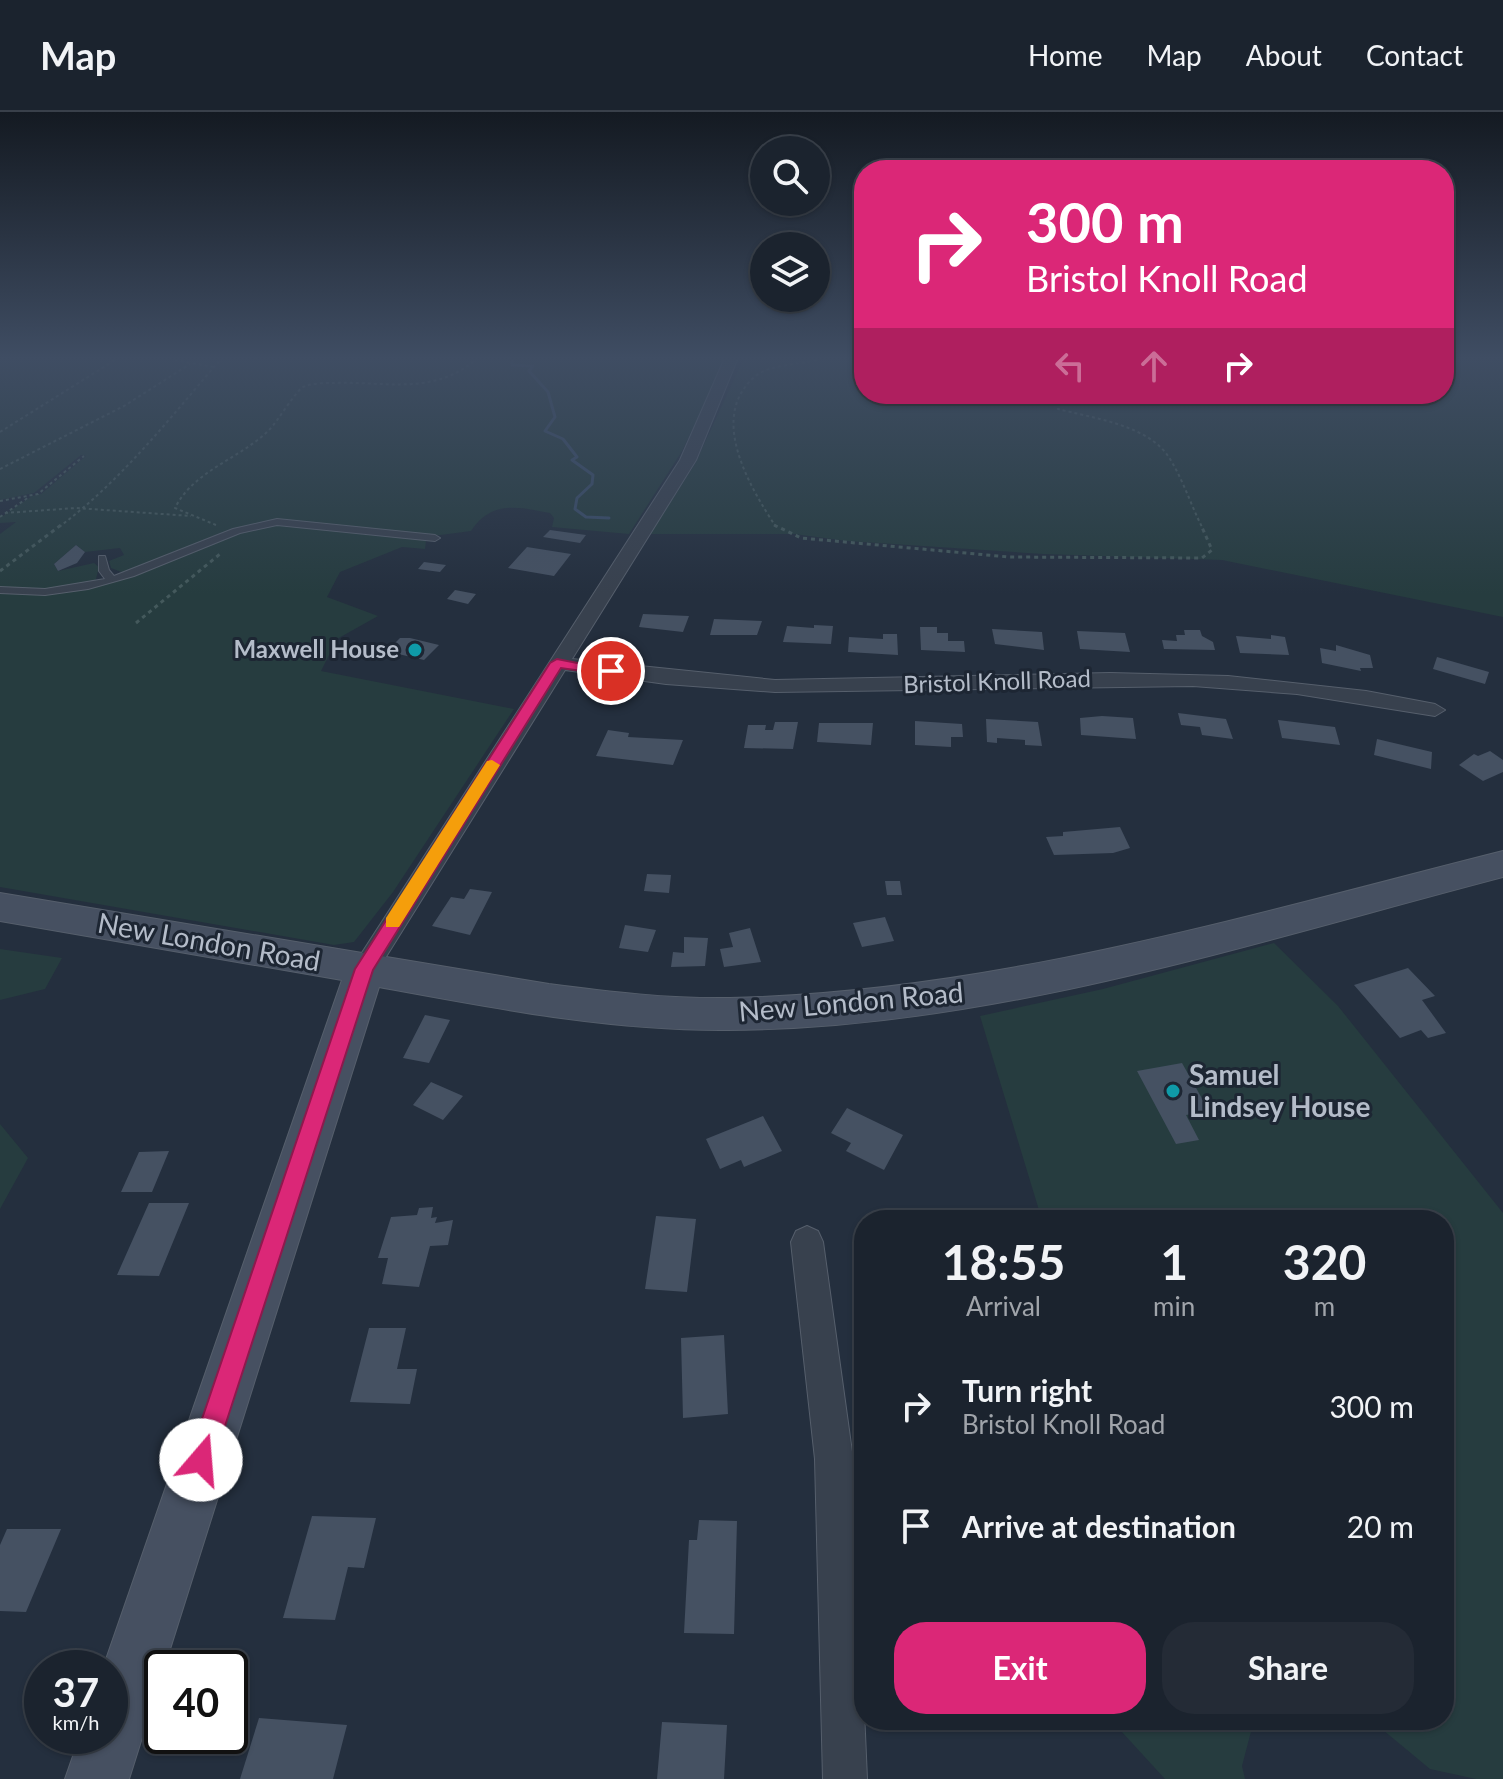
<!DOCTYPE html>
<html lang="en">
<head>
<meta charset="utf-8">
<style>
	body { margin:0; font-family:Lato,sans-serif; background:#242b36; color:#f1f3f6; height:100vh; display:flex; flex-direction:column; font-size:30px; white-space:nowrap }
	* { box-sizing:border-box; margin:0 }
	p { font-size:26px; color:#a0a4aa }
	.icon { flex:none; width:44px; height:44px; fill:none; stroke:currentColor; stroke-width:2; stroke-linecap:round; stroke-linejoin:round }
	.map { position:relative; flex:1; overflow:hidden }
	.sheet { position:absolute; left:854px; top:1098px; width:600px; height:520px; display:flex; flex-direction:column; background:#1b232e; border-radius:32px; box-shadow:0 2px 6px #0004,0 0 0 2px #39404a }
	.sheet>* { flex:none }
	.banner { position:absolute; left:854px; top:48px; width:600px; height:244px; border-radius:32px; box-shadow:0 2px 6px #0004,0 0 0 2px #39404a; background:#db2777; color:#fff; overflow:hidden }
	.buttons { position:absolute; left:750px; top:24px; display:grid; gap:16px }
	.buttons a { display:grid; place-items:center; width:80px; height:80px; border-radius:50%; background:#1b232e; box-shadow:0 2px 6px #0004,0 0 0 2px #39404a; font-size:40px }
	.speed { position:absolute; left:24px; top:1538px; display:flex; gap:16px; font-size:40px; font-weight:700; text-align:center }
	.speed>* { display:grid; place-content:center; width:104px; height:104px; border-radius:50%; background:#1b232e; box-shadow:0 2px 6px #0004,0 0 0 2px #39404a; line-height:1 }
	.speed small { font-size:20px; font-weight:400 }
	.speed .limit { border:4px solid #111; border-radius:12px; background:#fff; color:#111 }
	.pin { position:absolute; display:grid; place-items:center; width:68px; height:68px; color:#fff; margin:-34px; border:4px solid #fff; border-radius:50%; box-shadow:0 2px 8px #0007 }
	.me { position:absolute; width:88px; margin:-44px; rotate:18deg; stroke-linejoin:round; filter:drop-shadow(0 0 6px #0008) }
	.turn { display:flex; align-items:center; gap:28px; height:168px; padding:0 40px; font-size:36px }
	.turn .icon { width:104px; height:104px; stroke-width:2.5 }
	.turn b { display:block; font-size:56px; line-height:68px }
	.lanes { display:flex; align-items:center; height:76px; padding:0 40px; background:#0003; justify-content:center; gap:40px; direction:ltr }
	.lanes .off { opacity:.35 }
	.eta { display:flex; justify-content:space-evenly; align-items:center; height:136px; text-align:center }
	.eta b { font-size:48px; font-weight:700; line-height:56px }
	.cta { display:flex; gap:16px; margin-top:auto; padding:16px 40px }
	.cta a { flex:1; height:92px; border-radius:32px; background:#db2777; color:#fff; font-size:32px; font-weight:700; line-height:92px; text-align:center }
	.cta a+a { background:#242b36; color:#f1f3f6 }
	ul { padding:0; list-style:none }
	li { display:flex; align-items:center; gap:24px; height:120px; padding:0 40px }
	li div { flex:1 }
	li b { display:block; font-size:30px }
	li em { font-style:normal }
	header { display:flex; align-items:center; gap:48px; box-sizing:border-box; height:112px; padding:0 40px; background:#1b232e; border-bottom:2px solid #39404a }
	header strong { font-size:38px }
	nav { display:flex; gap:44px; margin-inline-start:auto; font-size:28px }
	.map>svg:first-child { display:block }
</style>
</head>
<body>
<header>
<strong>Map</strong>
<nav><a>Home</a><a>Map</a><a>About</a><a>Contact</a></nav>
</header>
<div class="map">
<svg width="1503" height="1667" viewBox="0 0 1503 1667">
	<rect width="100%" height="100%" fill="#242f3e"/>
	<path fill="#263c3f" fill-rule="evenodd" d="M0,248H726L682,339L629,422L552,415L554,406L550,401C518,395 491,388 471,419L433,424L426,429L425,437L402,435L340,460L327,485L378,504L337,527L321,559L514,597L393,780L354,830L334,833L0,775V422L16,410L0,411V406L32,384L41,382L86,344L81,343L34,381L0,388ZM76,433L85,440L120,436L124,443L109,449L111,456L124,461L95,471L99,455L94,451L58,459L54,452Z
		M743,248H864V282H1444V248H1503V505L1222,448L1043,442L847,429L794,422H650L695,352Z
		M1274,831L1338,894L1503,1101V1667H1476L1430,1657L1371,1608H1444V1108H1042L980,904L1103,877Z
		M0,837L62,846L45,877L0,888Z
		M0,1012L28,1046L0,1097Z
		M1111,1608H1254L1242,1654L1245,1667H1165Z"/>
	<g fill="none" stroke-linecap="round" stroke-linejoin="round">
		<path stroke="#394c67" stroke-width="3" d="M512,248V253L533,254L529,259L548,280L555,305L545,319L563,327L577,345L572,348L593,363L592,372L577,386L575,397L586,405L609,406"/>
	</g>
	<path fill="#455162" d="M550,418L586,423L580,431L543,425Z
		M76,433L85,440L77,451L58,459L54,452Z
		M527,435L571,442L554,464L508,456Z
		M424,450L446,453L440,460L418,457Z
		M455,478L476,482L468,492L447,487Z
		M643,502L689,504L683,520L639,515Z
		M714,507L762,509L757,523H710Z
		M814,513L833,514L831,532L783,530L787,514L814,516Z
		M920,515H937V521H948V529H964L965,540L921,538Z
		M992,517L1042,520L1044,538L995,532Z
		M1184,518H1200L1202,524L1213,530L1215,538L1164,537L1162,528L1177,529L1176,523H1185Z
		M1077,519L1125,521L1130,540L1080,537Z
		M883,522H897L898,543L848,540L849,525L883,527Z
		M1271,523L1285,525L1289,543L1240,541L1236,524L1271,527Z
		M400,526H410L439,533L424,548L394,541L400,536L392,534Z
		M1336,533L1370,543L1373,556H1360L1361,559L1322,551L1320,536L1336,539Z
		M1437,545L1489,560L1485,572L1433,557Z
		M1178,601L1226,607L1233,627L1202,623L1200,615L1181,613Z
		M1102,604L1133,606L1136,627L1081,623L1080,606Z
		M986,607L1038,610L1042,634L1025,633V628L997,626V631L987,630Z
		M1278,608L1335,615L1340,633L1282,626Z
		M915,609L962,612L963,625H951V635L915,633Z
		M775,610H798L793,637L744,636L748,613H766L765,618H773Z
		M819,611H873L871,633L817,630Z
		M608,618L629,621L628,625L683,628L673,653L596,644Z
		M1377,627L1432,640L1431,657L1374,643Z
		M1490,639L1503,648V660L1483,669L1459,653L1474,642L1478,644Z
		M1120,715L1130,736L1113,741L1054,743L1046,725L1063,724V720Z
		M647,762L671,763L669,781L644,779Z
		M885,769H900L902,783H887Z
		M470,777L492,780L470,823L432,814L451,785L464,787Z
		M885,805L894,829L862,835L853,811Z
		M625,813L656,818L648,840L619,836Z
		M750,816L761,850L724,855L720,837L733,835L729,821Z
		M684,825L708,826L705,854L671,855L673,840L684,841Z
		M1408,856L1435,884L1422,888L1446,921L1428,926L1421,918L1400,926L1354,873Z
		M425,903L450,908L429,951L403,946Z
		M1182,951L1209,999L1186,1003L1199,1028L1176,1032L1137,959Z
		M431,970L463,984L443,1008L413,993Z
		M847,996L903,1023L884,1058L846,1039L851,1031L831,1021Z
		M763,1004L782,1039L744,1055L741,1048L720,1057L706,1027Z
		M169,1039L152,1080H121L139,1040Z
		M149,1091H189L159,1164L117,1163Z
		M433,1095L431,1106L437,1105L435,1111L453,1108L448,1133L430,1134L419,1175L382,1172L388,1146H378L391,1105L417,1103L419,1096Z
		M656,1104L696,1107L687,1180L645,1177Z
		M369,1216H406L397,1257H417L410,1292L350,1290Z
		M724,1223L728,1302L683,1306L681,1226Z
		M312,1404L376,1406L364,1456L348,1455L335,1508L283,1506Z
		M699,1408L737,1409L734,1522L684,1521L689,1428H697Z
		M7,1417H61L26,1500L0,1499V1433Z
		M259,1606L347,1613L333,1667H240Z
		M662,1610L727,1613L724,1667H657Z"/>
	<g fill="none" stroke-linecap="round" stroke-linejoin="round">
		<g stroke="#565f6c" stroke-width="2">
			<path id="lane" d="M277,407L435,423L440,426L435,429L277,413L240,421L134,464L88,477L45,483L0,481V475L45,477L105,467L99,459V444H105L109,458L114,464L233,417Z"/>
		</g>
		<g stroke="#565f6c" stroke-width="2">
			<path id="street" d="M724,248H737L696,348L572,547L775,568L1110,561L1228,564L1366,579L1435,592L1445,598L1435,604L1297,582L1193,574L775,580L666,572L565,558L374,864L365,867L356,864L352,857L356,850L680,348Z
				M807,1114L818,1119L823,1130L853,1347L867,1667H823L815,1347L791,1130L796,1119Z"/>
		</g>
		<g stroke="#565f6c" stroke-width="2">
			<path id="secondary" d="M1503,739V765C1250,831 991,917 727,918C609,919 494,896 379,875L129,1667H65L80,1624H110V1556H103L342,868L0,809V781L549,872C609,880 670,887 730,886C994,880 1249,803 1503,739Z"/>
		</g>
		<path stroke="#44595c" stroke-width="2" stroke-dasharray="3 3" stroke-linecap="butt" d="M175,248L214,255
			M1077,282L1056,288L1058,297C1092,306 1150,313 1170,347C1183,368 1191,393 1202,415
			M0,320L115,248
			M0,357L124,294L190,252
			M0,389L38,382L84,344
			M5,401L76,396L191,404
			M0,405L29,385
			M216,413L175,396C194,358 240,347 269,318C278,309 295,280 303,275C312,271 324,271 334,271C384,269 433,284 475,248
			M59,415C121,369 170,306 220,248
			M776,415C750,375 706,303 757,263C770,253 800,252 817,248"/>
		<path stroke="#44595c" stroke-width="3" stroke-dasharray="4 4" stroke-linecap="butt" d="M774,413L801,426L1009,445L1202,446L1212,438L1201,413
			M0,459L61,413
			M136,511L220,442"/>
		<use href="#lane" fill="#38414e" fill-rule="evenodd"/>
		<use href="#street" fill="#38414e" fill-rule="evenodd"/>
		<use href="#secondary" fill="#465061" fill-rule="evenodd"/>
	</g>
	<linearGradient id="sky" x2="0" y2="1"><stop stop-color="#141a22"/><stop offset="0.51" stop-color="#3f4d63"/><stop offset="1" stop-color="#3f4d63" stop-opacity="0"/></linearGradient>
	<rect width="1503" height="482" fill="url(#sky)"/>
	<path fill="#db2777" stroke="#8e194d" stroke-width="2" d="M557,547L618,559L611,563L561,556L373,858L214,1348L210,1357L201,1361L192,1357L188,1348L355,857L550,551Z"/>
	<path fill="#f59e0b" d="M492,648L500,653L399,815H386V806L487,649Z"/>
	<g fill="#0f9aa8" stroke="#1d2633" stroke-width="3">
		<circle cx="415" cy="538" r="8"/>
		<circle cx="1173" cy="979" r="8"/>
	</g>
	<g text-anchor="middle" stroke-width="6" stroke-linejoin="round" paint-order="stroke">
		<g font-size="24" font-weight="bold" fill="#b4bcc9" stroke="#1d2633" text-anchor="end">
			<text x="399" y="546">Maxwell House</text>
		</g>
		<g font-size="24" fill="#b4bcc9" stroke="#1d2633">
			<text transform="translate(997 570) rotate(-2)" y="8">Bristol Knoll Road</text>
		</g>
		<g font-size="28" fill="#b4bcc9" stroke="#1d2633">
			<text transform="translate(209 830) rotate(10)" y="10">New London Road</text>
			<text transform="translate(851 890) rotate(-5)" y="10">New London Road</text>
		</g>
		<g font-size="28" font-weight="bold" fill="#b4bcc9" stroke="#1d2633" text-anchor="start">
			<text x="1189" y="973">Samuel<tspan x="1189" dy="32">Lindsey House</tspan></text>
		</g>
	</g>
</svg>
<div class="buttons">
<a><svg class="icon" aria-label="search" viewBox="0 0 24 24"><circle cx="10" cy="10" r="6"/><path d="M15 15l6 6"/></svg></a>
<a><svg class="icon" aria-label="layers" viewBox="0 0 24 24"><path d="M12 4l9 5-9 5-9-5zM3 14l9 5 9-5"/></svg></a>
</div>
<div class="speed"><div>37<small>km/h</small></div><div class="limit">40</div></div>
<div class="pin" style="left:611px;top:559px;background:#d93025"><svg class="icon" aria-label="arrive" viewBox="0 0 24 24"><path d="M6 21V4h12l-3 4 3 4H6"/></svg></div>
<svg class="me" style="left:201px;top:1348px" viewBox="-20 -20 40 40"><circle r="19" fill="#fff"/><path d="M0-13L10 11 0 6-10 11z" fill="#db2777"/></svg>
<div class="banner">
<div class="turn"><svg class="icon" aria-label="right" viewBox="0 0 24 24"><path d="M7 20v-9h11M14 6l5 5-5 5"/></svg><div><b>300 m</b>Bristol Knoll Road</div></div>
<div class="lanes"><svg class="icon off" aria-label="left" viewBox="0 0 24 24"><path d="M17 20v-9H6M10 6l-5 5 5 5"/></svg><svg class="icon off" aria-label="ahead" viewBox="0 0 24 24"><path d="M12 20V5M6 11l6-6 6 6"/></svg><svg class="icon" aria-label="right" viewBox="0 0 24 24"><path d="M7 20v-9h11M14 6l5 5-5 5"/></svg></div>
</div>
<section class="sheet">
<div class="eta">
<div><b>18:55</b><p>Arrival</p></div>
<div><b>1</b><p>min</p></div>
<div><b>320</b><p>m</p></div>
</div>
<ul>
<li><svg class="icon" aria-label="right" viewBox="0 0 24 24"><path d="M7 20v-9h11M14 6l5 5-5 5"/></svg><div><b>Turn right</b><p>Bristol Knoll Road</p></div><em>300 m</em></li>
<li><svg class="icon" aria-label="arrive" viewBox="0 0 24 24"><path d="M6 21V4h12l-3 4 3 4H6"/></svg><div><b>Arrive at destination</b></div><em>20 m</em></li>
</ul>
<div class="cta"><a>Exit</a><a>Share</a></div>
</section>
</div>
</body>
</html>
